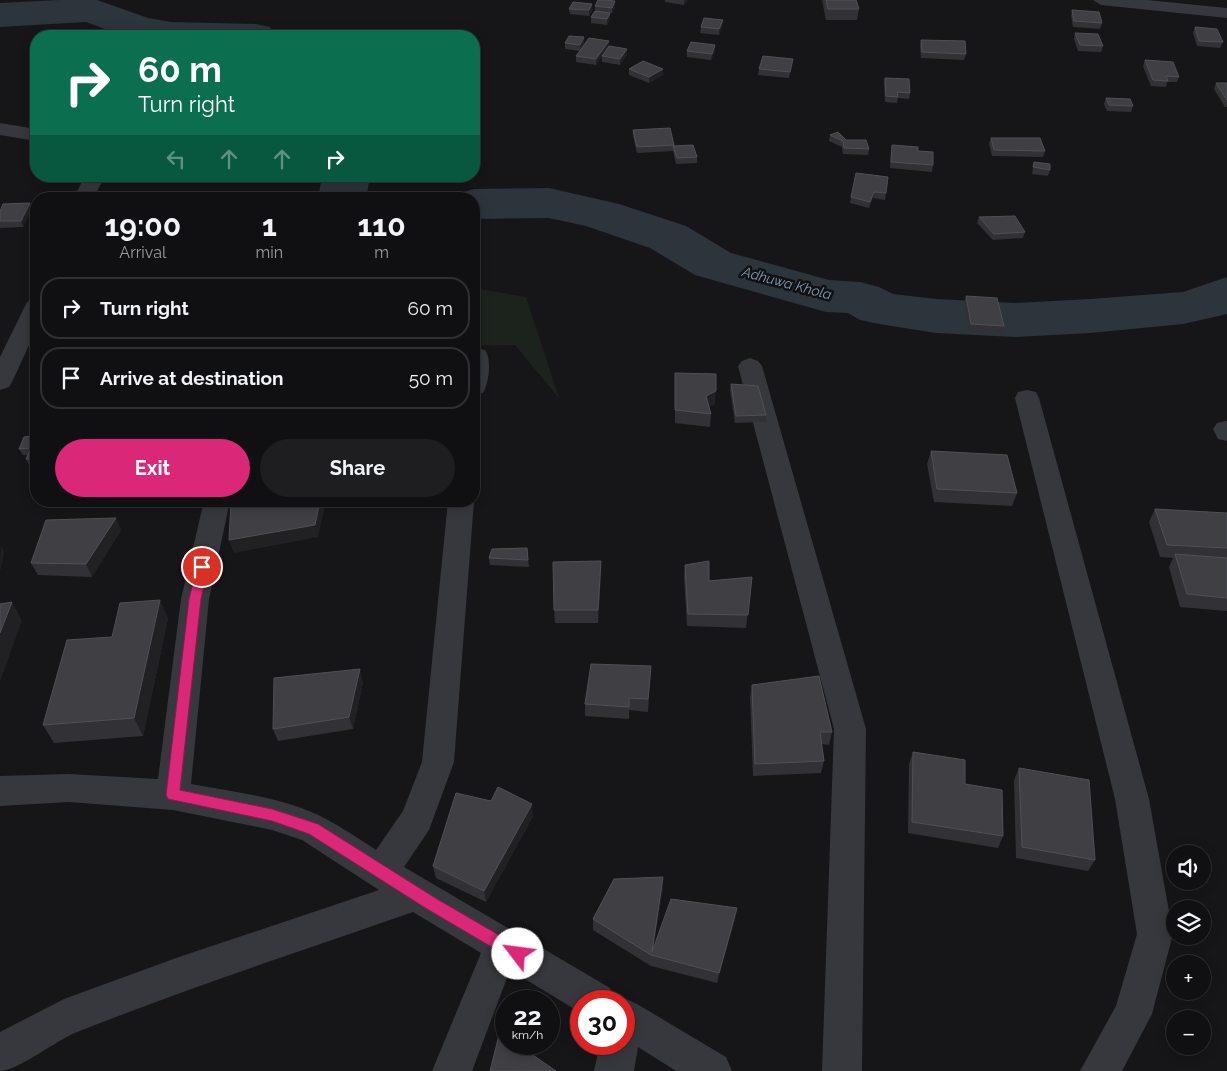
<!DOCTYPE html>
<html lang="en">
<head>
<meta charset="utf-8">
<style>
	body { margin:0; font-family:Raleway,sans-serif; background:#1e1e20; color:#f1f3f6; height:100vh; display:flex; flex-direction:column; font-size:19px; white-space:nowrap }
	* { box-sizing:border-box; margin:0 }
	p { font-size:16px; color:#9c9d9f }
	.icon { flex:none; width:28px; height:28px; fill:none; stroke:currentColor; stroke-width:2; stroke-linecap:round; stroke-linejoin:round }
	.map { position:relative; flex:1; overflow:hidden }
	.panel { position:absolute; left:30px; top:192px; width:450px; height:315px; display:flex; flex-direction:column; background:#101012; border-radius:20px; box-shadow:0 2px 12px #0003,0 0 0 1px #303032 }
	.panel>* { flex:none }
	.guide { position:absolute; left:30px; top:30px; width:450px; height:152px; border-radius:20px; box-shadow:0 2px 12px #0003,0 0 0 1px #303032; background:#0b6e4f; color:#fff; overflow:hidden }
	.controls { position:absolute; left:1166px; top:845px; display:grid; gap:10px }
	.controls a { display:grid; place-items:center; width:45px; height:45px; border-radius:50%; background:#101012; box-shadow:0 2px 12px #0003,0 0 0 1px #303032; font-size:25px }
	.speed { position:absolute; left:495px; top:990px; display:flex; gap:10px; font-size:25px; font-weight:700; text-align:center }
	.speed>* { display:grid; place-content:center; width:65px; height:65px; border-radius:50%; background:#101012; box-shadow:0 2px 12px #0003,0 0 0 1px #303032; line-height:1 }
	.speed small { font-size:12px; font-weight:400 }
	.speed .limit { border:8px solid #d22; background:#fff; color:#111 }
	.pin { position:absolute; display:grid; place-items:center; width:42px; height:42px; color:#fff; margin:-21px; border:2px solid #fff; border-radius:50%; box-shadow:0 1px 5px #0007 }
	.me { position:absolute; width:55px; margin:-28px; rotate:300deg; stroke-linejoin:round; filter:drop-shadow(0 0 4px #0008) }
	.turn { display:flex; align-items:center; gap:18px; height:105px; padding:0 25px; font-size:22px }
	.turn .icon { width:65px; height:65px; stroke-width:2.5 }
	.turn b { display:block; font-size:35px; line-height:42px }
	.lanes { display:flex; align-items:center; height:48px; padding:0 25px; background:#0003; justify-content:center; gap:25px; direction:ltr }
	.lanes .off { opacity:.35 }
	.eta { display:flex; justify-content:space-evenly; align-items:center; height:85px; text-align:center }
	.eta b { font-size:30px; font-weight:700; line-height:35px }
	.action { display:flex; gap:10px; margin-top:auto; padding:10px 25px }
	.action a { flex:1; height:58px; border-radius:30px; background:#db2777; color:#fff; font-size:20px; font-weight:700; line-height:58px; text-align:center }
	.action a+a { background:#1e1e20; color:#f1f3f6 }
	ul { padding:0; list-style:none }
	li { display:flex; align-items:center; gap:15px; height:62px; margin:0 10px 8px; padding:0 15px; border:2px solid #303032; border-radius:20px }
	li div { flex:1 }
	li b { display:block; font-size:19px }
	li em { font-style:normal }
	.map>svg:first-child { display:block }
</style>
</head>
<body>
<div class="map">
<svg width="1227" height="1071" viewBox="0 0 1227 1071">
	<rect width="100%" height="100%" fill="#161618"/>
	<path fill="#1c231d" d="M474,288L526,297L559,398L515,345L474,346Z"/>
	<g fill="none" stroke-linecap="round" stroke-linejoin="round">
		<path fill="#2c353c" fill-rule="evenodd" d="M60,0H97L148,18L171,22L256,24L270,27L276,36H124L86,22L0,27V3Z
			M322,176H370L366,199H318Z
			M549,188L619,204L686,226L731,253L829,280L860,282L879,287L893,294L936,299L1015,303L1090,299L1183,292L1227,277V314L1183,324L1090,333L1015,337L936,333L879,324L860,320L848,313L826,312L695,275L650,248L586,226L549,218L474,219V199H453L457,194L474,189Z"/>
		<path fill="#37383d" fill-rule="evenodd" d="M0,123L36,129V141L0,135Z
			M85,176H105L93,199H73Z
			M36,299V330L12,382L9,387L0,390V357L25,306L28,301Z
			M474,348L485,350C492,359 489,383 483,393L474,395Z
			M750,358L758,361L762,366L866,729L862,1071H822L834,729L738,366L742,361Z
			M1027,390L1036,392L1039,398L1149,799L1173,934L1152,1014L1122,1071H1080L1116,1006L1137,934L1115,799L1015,398L1018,392Z
			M1226,421H1227V441L1218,439L1213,429L1217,423Z
			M474,500V501L454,762L429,830L404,867L610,988L616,1001H581V1013L510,970L472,1071H432L481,953L413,912C301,951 188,988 77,1032C56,1040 20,1070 0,1071V1032L64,999L179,957L379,890L302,840L272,830L173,810L69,802L0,806V776L69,774L158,779L181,599L204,501H230L209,599L191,784C234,792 287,798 326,819C343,828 359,839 376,850L403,811L422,762L448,501Z
			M624,998L637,1004L726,1057L732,1071H676L638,1047L634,1071H594L600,1044H624V1001H616Z"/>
		<path fill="#37383d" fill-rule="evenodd" d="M1093,0H1147L1227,8V18L1101,5Z"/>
	</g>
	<path fill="#323236" d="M665,0H688L684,5L665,2Z
		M822,0H856L859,9L857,20H826Z
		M595,6L615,7L612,13H610V18L607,25L591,23V17L595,11Z
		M569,9H593L589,16L570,14Z
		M1072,10L1102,23L1100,29L1073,27L1071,16Z
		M723,20L722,26L719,35L700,33L701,27Z
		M1195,27L1223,42L1220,48L1197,46L1193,33Z
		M1075,33L1103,46L1101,52L1078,51L1074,39Z
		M584,37V43L580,51L565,49V43Z
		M921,40L966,54L964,60L921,58L920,46Z
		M609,41V47L596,65L576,62V56Z
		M715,45V51L711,60L687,57V51Z
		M627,49V55L620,65L602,62V56Z
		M1145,60L1179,77L1177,82H1167L1166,87L1151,86L1143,66Z
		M792,65L789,78L758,75L759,69Z
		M629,69L663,75L649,83L629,75Z
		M885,78L910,93L909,99L898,98L897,103L885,102L884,83Z
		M1216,83H1227V107H1225L1214,89Z
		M1106,98L1133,106L1131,112L1107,111L1104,104Z
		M633,130L674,145V146L697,157V163L676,164L673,151L637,153L633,136Z
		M830,135L869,149L868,155L843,154L842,147L829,141Z
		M991,138L1045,151L1043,157L992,156L989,144Z
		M892,145L933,165L932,172L890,168L891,151Z
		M1034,162L1050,170L1048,176L1032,174Z
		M856,173L886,193L885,200L873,198L869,208L850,203Z
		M32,209L23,227L0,228V221Z
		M979,217L1025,232L1023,238L993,240L977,223Z
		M966,296L1004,326L1002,332L969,331L964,303Z
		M675,373L715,404L709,407L711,414L710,427L675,423Z
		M731,384L766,415V422L735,423L730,390Z
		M36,427V466H30L26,459L28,455H23L19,449L32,436Z
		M931,451L1017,493L1012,506L934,502L927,464Z
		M1155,509L1227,513V611L1180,607L1169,567L1173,558L1160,557L1149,522Z
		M121,530L92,577L38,575L31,563Z
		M527,548L529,567L490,565L489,558Z
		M601,561V573L598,623H555L554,610Z
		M685,565L709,581L752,577L746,628L687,626L684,577Z
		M168,618L143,736L54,743L43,725L112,637Z
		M651,666L648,712L629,710V719L585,716V704Z
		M363,682L353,729L278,741L273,729Z
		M752,685L832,732L829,745L822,744L824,761L821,773L753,776L750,697Z
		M913,752L965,784L1003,836L998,848L908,833L909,764Z
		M1019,768L1095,860L1088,871L1016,858L1014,780Z
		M533,816L486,902L436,878L433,866Z
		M663,888L653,947L735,919L717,983L651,966L593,930V919Z"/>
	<path fill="#212124" d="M684,0H688L684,5Z
		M615,1V7L612,13V8Z
		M592,4L593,9L589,16V10Z
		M610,13V18L607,25V19Z
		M723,20L722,26L719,35V29Z
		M584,37V43L580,51V45Z
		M609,41V47L596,65V59Z
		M715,45V51L711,60L712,54Z
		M627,49V55L620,65V59Z
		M663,69V75L649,83V77Z
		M874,192L873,198L869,208L870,202Z
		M30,203L32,209L23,227L21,221Z
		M716,391L715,404L705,409L706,396Z
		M320,501H326L318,537L234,553L229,540Z
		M116,518L121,530L92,577L86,564Z
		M1,546L4,552L1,569H0Z
		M601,561V573L598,623V610Z
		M160,600L168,618L143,736L134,718Z
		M12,602L22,621L0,681V633Z
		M360,669L363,682L353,729L349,717Z
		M532,804L533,816L486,902L484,891Z
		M663,877V888L652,955H651Z
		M737,908L735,919L717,983L719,973Z"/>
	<path fill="#3f3f44" stroke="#4f5156" d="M598,0H605L615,1L612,8L595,6Z
		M826,0H856L859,9H828Z
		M573,2L592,4L589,10L569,9Z
		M1072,10L1099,12L1102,23L1074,21Z
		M595,11L610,13L607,19L591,17Z
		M704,18L723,20L719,29L701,27Z
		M1195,27L1217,29L1223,42L1199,41Z
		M1075,33L1098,34L1103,46L1080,45Z
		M569,36L584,37L580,45L565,43Z
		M589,38L609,41L596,59L576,56Z
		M921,40L965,41L966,54L922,52Z
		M691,42L715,45L712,54L687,51Z
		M609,46L627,49L620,59L602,56Z
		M763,56L793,59L790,72L759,69Z
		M1145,60L1173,62L1179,77L1166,76L1168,81L1153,80Z
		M643,61L663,69L649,77L629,69Z
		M885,78L909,79L910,93L897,92L898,97L886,96Z
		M1216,83H1227V100Z
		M1106,98L1130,99L1133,106L1109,105Z
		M670,128L674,145L637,147L633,130Z
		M838,132L846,140H866L869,149L844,148L843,141L830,135Z
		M991,138H1040L1045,151L994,150Z
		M693,145L697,157L677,158L673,146Z
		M892,145L918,147V151L933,152V165L891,162Z
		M1034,162L1050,164V170L1033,167Z
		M856,173L888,177L886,193L874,192L870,202L851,197Z
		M30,203L21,221H0V211L3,204Z
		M1015,216L1025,232L994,234L979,217Z
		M966,296L997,298L1004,326L971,324Z
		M675,373L716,374V391L706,396L711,414L675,410Z
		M731,384L758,386L766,415L736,416Z
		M35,427H36V459H26L31,448L19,449L24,437L32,436Z
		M931,451L1007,455L1017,493L937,489Z
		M231,501H320L315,525L229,540Z
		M1155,509L1227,513V548L1167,545Z
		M116,518L86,564L31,563L46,520Z
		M527,548L528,560L489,558L492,549Z
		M1175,554L1227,558V598L1187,594Z
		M601,561L598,610H554L553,562Z
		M709,561V581L752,577L748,615L688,614L685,565Z
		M160,600L134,718L43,725L67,640L112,637L120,603Z
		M12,602L0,633V604Z
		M591,664L651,666L648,699L629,698V707L585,704Z
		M360,669L349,717L273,729L274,678Z
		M819,676L832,732H820L824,761L755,764L752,685Z
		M913,752L965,760V784L1002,790L1003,836L912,822Z
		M1019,768L1089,780L1095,860L1022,847Z
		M498,787L532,804L484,891L433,866L456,793L491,801Z
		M663,877L652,952L671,899L737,908L719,973L651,955L593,919L614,879Z
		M500,1031L506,1036V1044H517L556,1071H490Z"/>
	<path fill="#db2777" stroke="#8e194d" d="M202,562L208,567L201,599L180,790L272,809L318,824L437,899L523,949L525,954L523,959L518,961L512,959L427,909L309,834L272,821L168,799L166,795L189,599L197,567Z"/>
	<g text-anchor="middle" stroke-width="5" stroke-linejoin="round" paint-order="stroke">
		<g font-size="14" font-style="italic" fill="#7f9bb3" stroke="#111113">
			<text transform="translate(787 283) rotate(15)" y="5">Adhuwa Khola</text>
		</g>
	</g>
</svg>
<div class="controls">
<a><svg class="icon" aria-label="sound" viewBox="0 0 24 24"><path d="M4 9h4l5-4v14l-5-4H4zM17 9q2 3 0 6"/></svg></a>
<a><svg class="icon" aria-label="layers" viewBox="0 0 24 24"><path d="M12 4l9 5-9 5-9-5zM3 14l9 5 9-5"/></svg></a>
<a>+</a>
<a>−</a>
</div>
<div class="speed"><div>22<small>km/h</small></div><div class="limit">30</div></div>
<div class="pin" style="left:202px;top:567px;background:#d93025"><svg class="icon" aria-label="arrive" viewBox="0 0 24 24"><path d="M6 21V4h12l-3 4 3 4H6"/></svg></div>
<svg class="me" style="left:518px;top:954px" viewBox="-20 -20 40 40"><circle r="19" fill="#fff"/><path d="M0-13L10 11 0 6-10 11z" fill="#db2777"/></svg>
<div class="guide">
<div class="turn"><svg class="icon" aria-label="right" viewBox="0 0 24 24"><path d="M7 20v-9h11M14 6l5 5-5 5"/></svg><div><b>60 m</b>Turn right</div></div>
<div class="lanes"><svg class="icon off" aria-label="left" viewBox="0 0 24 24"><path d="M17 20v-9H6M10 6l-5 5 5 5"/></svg><svg class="icon off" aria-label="ahead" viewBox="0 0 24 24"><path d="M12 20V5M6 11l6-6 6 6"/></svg><svg class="icon off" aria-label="ahead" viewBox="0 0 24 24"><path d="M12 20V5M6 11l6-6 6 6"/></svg><svg class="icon" aria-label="right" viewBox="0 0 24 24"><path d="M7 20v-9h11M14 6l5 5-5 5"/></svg></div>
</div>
<section class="panel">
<div class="eta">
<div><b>19:00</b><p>Arrival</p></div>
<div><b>1</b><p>min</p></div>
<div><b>110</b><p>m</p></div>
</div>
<ul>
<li><svg class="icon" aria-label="right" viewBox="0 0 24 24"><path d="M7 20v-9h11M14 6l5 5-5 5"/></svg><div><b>Turn right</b></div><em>60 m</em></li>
<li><svg class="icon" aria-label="arrive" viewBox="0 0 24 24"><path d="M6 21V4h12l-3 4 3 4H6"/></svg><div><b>Arrive at destination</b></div><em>50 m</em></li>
</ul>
<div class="action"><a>Exit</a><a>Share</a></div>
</section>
</div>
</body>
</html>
